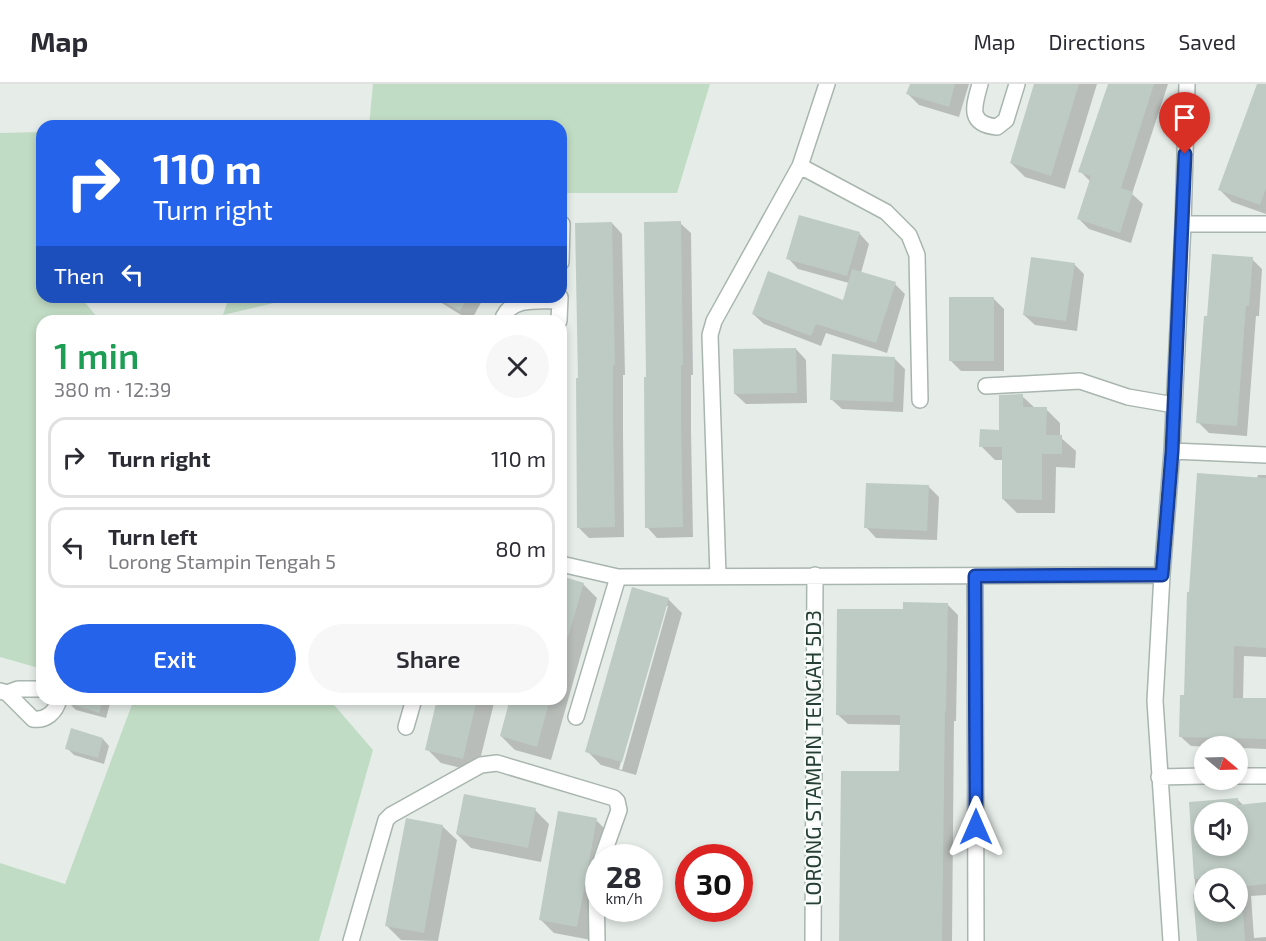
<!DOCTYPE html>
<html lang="en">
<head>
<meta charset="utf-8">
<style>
	body { margin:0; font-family:"Exo 2",sans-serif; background:#f7f7f7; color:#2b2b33; height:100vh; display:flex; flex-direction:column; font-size:22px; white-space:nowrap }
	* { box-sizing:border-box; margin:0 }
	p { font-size:20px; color:#7c7c81 }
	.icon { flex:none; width:33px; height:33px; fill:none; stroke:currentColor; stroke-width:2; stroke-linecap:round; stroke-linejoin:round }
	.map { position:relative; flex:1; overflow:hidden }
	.drawer { position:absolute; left:36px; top:231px; width:531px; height:390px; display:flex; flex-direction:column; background:#fff; border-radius:18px; box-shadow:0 3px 9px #0003 }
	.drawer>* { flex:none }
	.guide { position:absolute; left:36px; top:36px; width:531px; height:183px; border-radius:18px; box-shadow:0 3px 9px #0003; background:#2563eb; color:#fff; overflow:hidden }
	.needle { width:39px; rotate:109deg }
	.buttons { position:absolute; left:1194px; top:652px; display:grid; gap:12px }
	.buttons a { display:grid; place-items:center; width:54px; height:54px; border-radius:50%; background:#fff; box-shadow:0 3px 9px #0003; font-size:30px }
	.speed { position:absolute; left:585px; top:760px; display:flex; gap:12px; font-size:30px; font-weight:700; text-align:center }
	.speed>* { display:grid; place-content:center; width:78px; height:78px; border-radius:50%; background:#fff; box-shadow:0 3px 9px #0003; line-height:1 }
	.speed small { font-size:15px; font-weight:400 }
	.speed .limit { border:9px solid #d22; background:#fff; color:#111 }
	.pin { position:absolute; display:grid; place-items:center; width:51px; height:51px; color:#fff; margin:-62px -26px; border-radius:50% 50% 50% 0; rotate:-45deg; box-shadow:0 0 6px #0007 }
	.pin .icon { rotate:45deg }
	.me { position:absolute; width:66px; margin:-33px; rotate:0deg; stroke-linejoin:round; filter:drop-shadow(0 0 4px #0008) }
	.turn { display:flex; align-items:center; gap:21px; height:126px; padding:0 18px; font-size:27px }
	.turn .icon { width:78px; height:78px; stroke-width:2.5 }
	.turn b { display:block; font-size:42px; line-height:51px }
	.then { display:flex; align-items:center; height:57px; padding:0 18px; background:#0003; gap:12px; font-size:22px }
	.round { display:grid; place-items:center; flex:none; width:63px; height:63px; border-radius:32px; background:#f7f7f7 }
	.overview { display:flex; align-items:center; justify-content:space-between; height:102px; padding:0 18px }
	h1 { font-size:36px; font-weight:600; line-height:45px; color:#1e9e55 }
	.cta { display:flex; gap:12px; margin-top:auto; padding:12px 18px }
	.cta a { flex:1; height:69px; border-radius:36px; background:#2563eb; color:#fff; font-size:24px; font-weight:600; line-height:69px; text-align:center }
	.cta a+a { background:#f7f7f7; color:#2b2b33 }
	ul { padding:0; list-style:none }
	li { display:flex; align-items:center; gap:18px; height:81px; margin:0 12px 9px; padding:0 6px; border:3px solid #e1e1e2; border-radius:18px }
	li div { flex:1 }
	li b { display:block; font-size:22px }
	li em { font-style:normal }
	header { display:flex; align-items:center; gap:36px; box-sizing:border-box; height:84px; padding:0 30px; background:#fff; border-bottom:2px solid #e1e1e2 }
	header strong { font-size:28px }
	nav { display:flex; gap:33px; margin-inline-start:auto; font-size:21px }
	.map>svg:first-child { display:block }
</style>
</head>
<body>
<header>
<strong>Map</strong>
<nav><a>Map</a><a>Directions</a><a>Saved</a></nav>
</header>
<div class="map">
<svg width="1266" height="857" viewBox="0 0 1266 857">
	<rect width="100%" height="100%" fill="#e6ede9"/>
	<path fill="#c1dcc4" d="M373,0H710L677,109H561V42H369Z
		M42,48V213H83L84,217L100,237H42V585L0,573V49Z
		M229,213H299L223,231Z
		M134,615H329L373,666L319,857H0V779L65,800Z"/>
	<path fill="#0003" fill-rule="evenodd" d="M911,0H969L959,33L919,21L908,10Z
		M1035,0H1097L1065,105L1025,93L1011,79Z
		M1109,0H1168L1132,110L1143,120L1131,159L1089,145L1079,135L1091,98L1080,87Z
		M1258,0H1266V130L1232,118L1220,106Z
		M612,139L622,150L625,291H623V347L624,453L589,454L579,444L580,295Z
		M680,139L691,149L693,291H691V346L693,453L657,454L647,443Z
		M859,149L869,160L861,189L895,200L905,210L887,269L826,249L821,262L764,240L753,230L844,218L849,199L798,185L788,174Z
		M1252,175L1262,185L1259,232H1256L1247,352L1209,349L1198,338L1208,234Z
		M1074,180L1084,190L1077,247L1035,241L1024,231Z
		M434,213H484L471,237L440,218Z
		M994,215L1004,225V287H961L950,276Z
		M796,265L806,276L807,319L746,320L735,310Z
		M894,274L905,285L903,328L842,325L831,315Z
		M1022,312L1035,324L1046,325L1060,339V353L1076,367L1075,384L1056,383L1055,429H1017L1003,415L1004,376H995L981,362L1000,347Z
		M1258,391H1266V573L1244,572L1243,615L1266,616V665L1191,662L1180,652L1185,613Z
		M929,403L939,413L937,456L876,454L866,443Z
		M561,494L583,500L597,514L551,676L515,666L501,652L512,615H561Z
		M668,515L682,529L636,691L601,681L587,667ZM665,522H668L622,686L619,685Z
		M947,520L958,531L956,637H954L952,857H840L900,689L901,641L848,640L837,630Z
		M70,615H110L111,616L106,634L76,626L69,619Z
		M439,615H495L477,688L441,679L427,665Z
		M103,655L109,662L104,680L74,671L67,664Z
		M1237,715L1244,722L1266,720V811L1251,812L1254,854L1266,853V857H1198L1191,719ZM1204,729H1238V762H1204ZM1204,795H1238V828H1204Z
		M535,726L549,740L541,778L471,764L457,750Z
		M596,736L610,750L598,774L591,856L554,849L540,835Z
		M442,742L457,756L438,857L401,856L387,842Z"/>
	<path fill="#becbc4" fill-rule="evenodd" d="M910,0H955L949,23L906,10Z
		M1034,0H1079L1051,92L1010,79Z
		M1108,0H1154L1121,104L1133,108L1120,149L1077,135L1091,92L1078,88Z
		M1257,0H1266V104L1260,121L1218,106Z
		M799,131L860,148L847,192L786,175Z
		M681,137L683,281H681V335L683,443L645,444L644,293H646L644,138Z
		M612,138L615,281H613V335L615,443L577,444L576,294H578L575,139Z
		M1212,170L1253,173L1249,222H1246L1237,342L1196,339L1204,232H1207Z
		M1031,173L1075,179L1066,237L1023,231Z
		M852,185L896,198L876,259L816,240L811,252L752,230L768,187L843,216Z
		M436,213H468L460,227Z
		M949,213H994V277H949Z
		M796,264L797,309L734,310L733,265Z
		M832,270L895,273L893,318L830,316Z
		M1023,310V323H1047L1046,351H1062V370H1042V416L1002,415V363H979L980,345L999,346V311Z
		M1197,389L1266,394V564L1234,562L1233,614H1266V655L1179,653L1180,611H1184L1187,508H1189Z
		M866,399L929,401L927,447L864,444Z
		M561,492L584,499L564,566L561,565Z
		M632,503L669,514L622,678L585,668Z
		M903,518L948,519L946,627H945L942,857H839L841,687H899L900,631H836L837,525H903Z
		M69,615H103L99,629L68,619Z
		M437,615H477L463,675L425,666Z
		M510,615H550L537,663L500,652Z
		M71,644L103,654L98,674L65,665Z
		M464,710L536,724L528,764L456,750Z
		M1238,714V721L1266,718V800L1238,803V795H1194L1189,718ZM1204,729H1238V762L1204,764Z
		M558,727L597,734L577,843L539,836Z
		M406,734L443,741L424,849L385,842Z
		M1204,809V828H1243L1245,857H1197L1193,810Z"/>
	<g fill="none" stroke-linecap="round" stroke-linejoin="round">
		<g stroke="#a9b5af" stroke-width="18">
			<path id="minor" d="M980,0C974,22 967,40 997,43L1006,36L1017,0
				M800,82L886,128L909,151L917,171L920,316
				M1183,140H1266
				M561,178L562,140
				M502,237C509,212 540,217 560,217
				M559,237L560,213
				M986,302L1080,297L1128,313L1174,321
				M1172,367L1266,371
				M561,480L618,493L1162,491
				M718,492L710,251L714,237L800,82L827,0
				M975,492L976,857
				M0,607L7,609L33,635C46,637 56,628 59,615
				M7,609L18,605H42
				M576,633L618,493
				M406,643L414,615
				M1238,692H1266
				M1159,693L1204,692
				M351,857L386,736L391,731L481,681L497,679L614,714L617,717L619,726L602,774
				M597,857L596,791L598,784
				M813,857L815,491
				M1171,857L1155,617L1162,491L1172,367L1183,140L1187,0"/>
		</g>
		<use href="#minor" stroke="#fff" stroke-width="15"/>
	</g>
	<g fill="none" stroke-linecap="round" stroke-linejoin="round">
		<g stroke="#184099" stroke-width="15">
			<path id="route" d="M976,743L975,492L1162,491L1172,368L1185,70"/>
		</g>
		<use href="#route" stroke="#2563eb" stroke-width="10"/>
	</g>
	<g text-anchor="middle" stroke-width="4.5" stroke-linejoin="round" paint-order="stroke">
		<g font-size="21" fill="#263e34" stroke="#f6faf8">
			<text transform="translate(814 674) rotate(-90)" y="7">LORONG STAMPIN TENGAH 5D3</text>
		</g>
	</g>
</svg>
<div class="buttons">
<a><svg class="needle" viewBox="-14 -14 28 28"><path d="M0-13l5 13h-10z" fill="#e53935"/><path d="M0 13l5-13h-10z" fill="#7c7c81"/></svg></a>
<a><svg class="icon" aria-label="sound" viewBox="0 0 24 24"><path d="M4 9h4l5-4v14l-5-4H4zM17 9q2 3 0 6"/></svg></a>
<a><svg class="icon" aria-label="search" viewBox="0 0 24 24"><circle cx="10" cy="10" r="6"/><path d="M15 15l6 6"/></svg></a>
</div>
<div class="speed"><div>28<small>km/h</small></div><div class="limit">30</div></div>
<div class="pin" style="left:1185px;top:70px;background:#d93025"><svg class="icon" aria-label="arrive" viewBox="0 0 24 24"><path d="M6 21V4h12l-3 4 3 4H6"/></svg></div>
<svg class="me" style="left:976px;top:743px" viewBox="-20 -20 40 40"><path d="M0-17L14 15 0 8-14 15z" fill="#2563eb" stroke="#fff" stroke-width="4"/></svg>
<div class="guide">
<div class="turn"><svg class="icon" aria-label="right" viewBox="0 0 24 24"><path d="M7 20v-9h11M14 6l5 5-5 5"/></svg><div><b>110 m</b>Turn right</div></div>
<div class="then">Then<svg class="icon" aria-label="left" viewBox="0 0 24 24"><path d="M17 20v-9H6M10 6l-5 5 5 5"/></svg></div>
</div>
<section class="drawer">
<div class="overview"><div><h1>1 min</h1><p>380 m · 12:39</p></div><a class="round"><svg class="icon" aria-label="close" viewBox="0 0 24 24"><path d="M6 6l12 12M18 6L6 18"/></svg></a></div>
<ul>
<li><svg class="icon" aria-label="right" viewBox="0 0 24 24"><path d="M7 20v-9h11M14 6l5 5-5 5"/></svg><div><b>Turn right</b></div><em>110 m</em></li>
<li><svg class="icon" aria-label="left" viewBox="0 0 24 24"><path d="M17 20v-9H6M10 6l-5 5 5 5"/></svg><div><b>Turn left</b><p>Lorong Stampin Tengah 5</p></div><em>80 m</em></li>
</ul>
<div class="cta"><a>Exit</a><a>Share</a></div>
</section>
</div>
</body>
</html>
